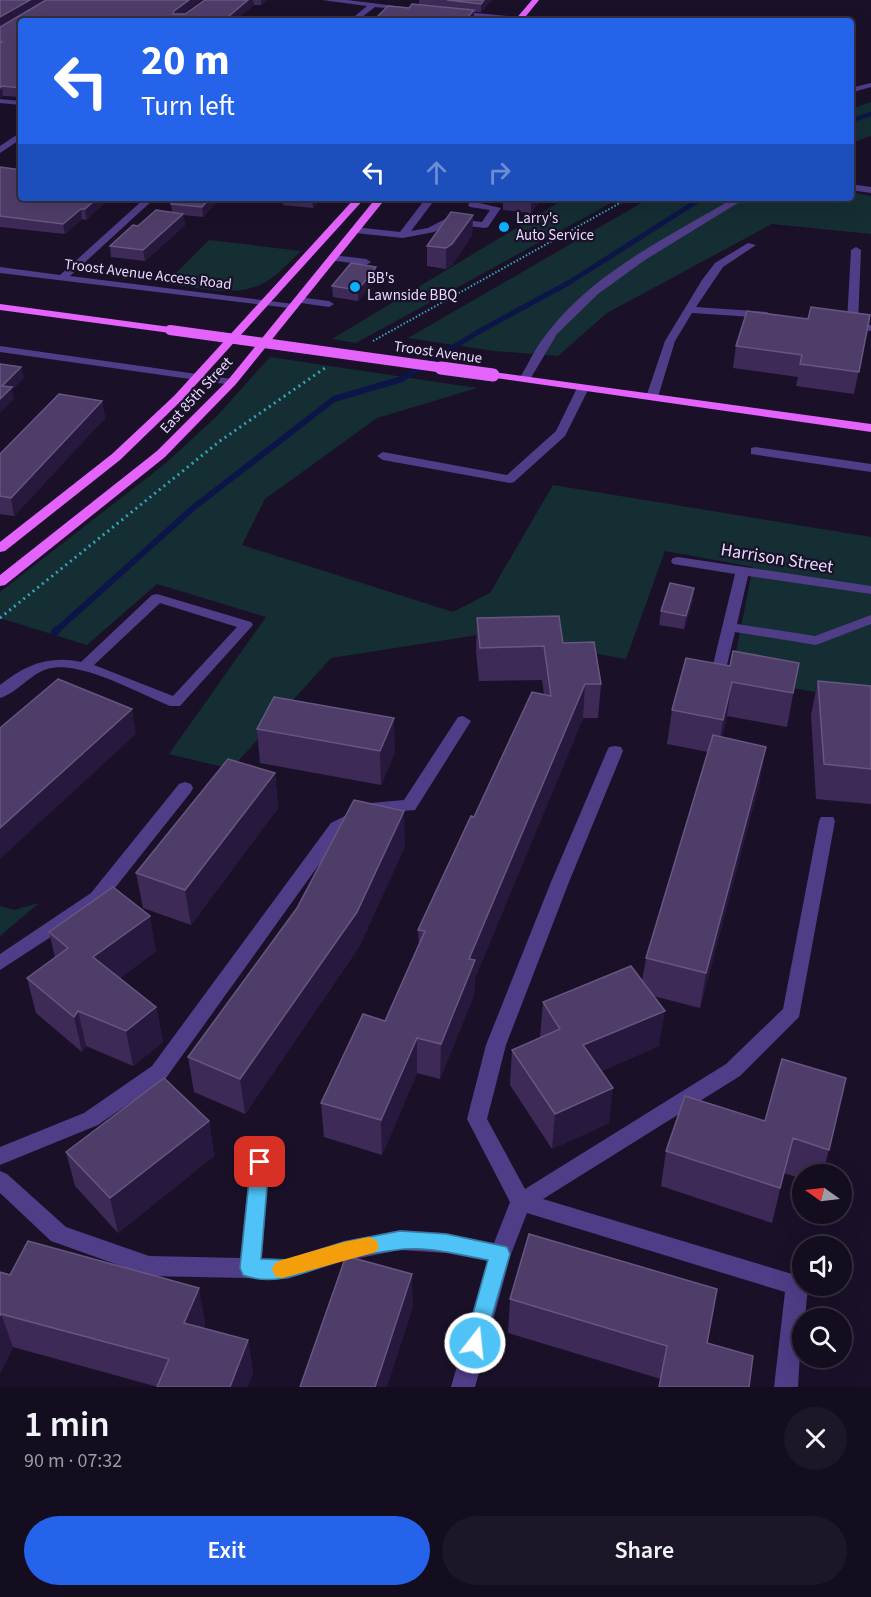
<!DOCTYPE html>
<html lang="en">
<head>
<meta charset="utf-8">
<style>
	body { margin:0; font-family:"Source Sans 3",sans-serif; background:#1d1628; color:#f1f3f6; height:100vh; display:flex; flex-direction:column; font-size:22px; white-space:nowrap }
	* { box-sizing:border-box; margin:0 }
	p { font-size:20px; color:#9d9ca4 }
	.icon { flex:none; width:33px; height:33px; fill:none; stroke:currentColor; stroke-width:2; stroke-linecap:round; stroke-linejoin:round }
	.map { position:relative; height:1387px; overflow:hidden }
	.drawer { display:flex; flex-direction:column; background:#140d1f; flex:1 }
	.drawer>* { flex:none }
	.hud { position:absolute; left:18px; top:18px; width:836px; height:183px; border-radius:6px; box-shadow:0 6px 24px #0002,0 0 0 2px #332d3d; background:#2563eb; color:#fff; overflow:hidden }
	.needle { width:39px; rotate:284deg }
	.controls { position:absolute; left:792px; top:1164px; display:grid; gap:12px }
	.controls a { display:grid; place-items:center; width:60px; height:60px; border-radius:50%; background:#140d1f; box-shadow:0 6px 24px #0002,0 0 0 2px #332d3d; font-size:30px }
	.pin { position:absolute; display:grid; place-items:center; width:51px; height:51px; color:#fff; margin:-26px; border-radius:12px; box-shadow:0 3px 9px #0006 }
	.me { position:absolute; width:66px; margin:-33px; rotate:16deg; stroke-linejoin:round; filter:drop-shadow(0 0 4px #0008) }
	.turn { display:flex; align-items:center; gap:21px; height:126px; padding:0 24px; font-size:27px }
	.turn .icon { width:78px; height:78px; stroke-width:2.5 }
	.turn b { display:block; font-size:42px; line-height:51px }
	.lanes { display:flex; align-items:center; height:57px; padding:0 24px; background:#0003; justify-content:center; gap:30px; direction:ltr }
	.lanes .off { opacity:.35 }
	.round { display:grid; place-items:center; flex:none; width:63px; height:63px; border-radius:32px; background:#1d1628 }
	.summary { display:flex; align-items:center; justify-content:space-between; height:102px; padding:0 24px }
	h1 { font-size:36px; font-weight:600; line-height:45px }
	.button { display:flex; gap:12px; margin-top:auto; padding:12px 24px }
	.button a { flex:1; height:69px; border-radius:36px; background:#2563eb; color:#fff; font-size:24px; font-weight:600; line-height:69px; text-align:center }
	.button a+a { background:#1d1628; color:#f1f3f6 }
	.map>svg:first-child { display:block }
</style>
</head>
<body>
<div class="map">
<svg width="871" height="1387" viewBox="0 0 871 1387">
	<rect width="100%" height="100%" fill="#1a1129"/>
	<path fill="#142e33" d="M871,102V136L851,143V109Z
		M851,192L871,196V234L772,224L607,313L558,356L494,351L408,338L650,198H850Z
		M566,198H620L356,343L332,339Z
		M209,240L301,251C289,262 277,277 262,284C233,298 196,287 166,283Z
		M270,357L477,388L377,418L265,499L242,545L453,612L490,593L553,485L871,537V702L731,677L753,567L665,551L626,659L484,634L331,658L231,769L169,754L266,617L157,584L87,645L0,618V592L166,463L217,416Z
		M39,903L0,936V906L14,910Z"/>
	<g fill="none" stroke-linecap="round" stroke-linejoin="round">
		<path stroke="#0c1547" stroke-width="4" d="M850,121L871,114"/>
		<path stroke="#0c1547" stroke-width="5" d="M418,369L478,332L570,282L702,198"/>
		<path stroke="#0c1547" stroke-width="6" d="M56,631L193,508L334,399L402,379L420,368"/>
		<path stroke="#0c1547" stroke-width="8" d="M55,632L57,630"/>
		<path stroke="#33a5b9" stroke-width="2" stroke-dasharray="1.5 2" stroke-linecap="butt" d="M373,341L629,198"/>
		<path stroke="#33a5b9" stroke-width="3" stroke-dasharray="2 4" stroke-linecap="butt" d="M0,618L220,441L325,368"/>
		<path fill="#4f3d87" fill-rule="evenodd" d="M322,0H347L412,8L408,10L375,7L357,21H349L367,6Z
			M456,11L519,17L523,19L517,21L453,15Z
			M871,83V87L850,93V88Z
			M0,99L21,101V105L0,103Z
			M21,132V139L0,153V146Z
			M850,184L871,187V193L850,190Z
			M145,198H155L70,276L293,304L298,307L297,309L0,273V267L60,275Z
			M426,198H436L411,231L428,228L447,218L482,222L490,210L470,207L468,205L473,198H483L479,203L501,208L488,227L485,228L449,224L434,232L403,238L355,233L350,230L355,227L400,232Z
			M734,198H746L645,260L598,294L557,334L529,381H521L519,379C529,363 536,346 548,332C595,271 670,236 734,198Z
			M748,243L756,245L723,267L696,307L767,312L772,315L767,318L692,313L675,341L658,397L656,399H648L646,397L665,341L702,280L715,263Z
			M856,247L861,250L858,323L871,325V331L847,328L842,325L847,322L851,250Z
			M333,255L366,259L371,262L366,265L329,260V256Z
			M298,297L329,301L334,304L329,307L294,302L293,300Z
			M0,346L232,379L238,382L232,385L0,352Z
			M583,385L589,388L565,436L514,482L510,483L383,460L377,456L383,452L507,475L556,431L577,388Z
			M755,447L871,464V472L751,454V448Z
			M678,557L871,586V594L748,576L737,624L815,636L871,615V624L816,645L735,632L724,677L717,682L712,680L710,677L735,574L673,564L671,561L673,558Z
			M157,594L251,622L253,625L180,706H170C140,694 79,659 47,669C29,675 17,693 0,698V685C25,665 49,655 81,662L152,595ZM160,603L237,627L173,696L94,665Z
			M463,716L471,721L415,810L380,813L343,831L166,1078L98,1125L0,1165V1147L84,1113L152,1066L331,823L371,803L404,800L458,717Z
			M615,746L621,747L623,751L569,882L506,1045L487,1119L525,1189L726,1064L783,1009L819,821L821,817H833L835,821L799,1017L740,1076L543,1199L802,1277V1286H808L805,1318H802L798,1387H774L785,1292L527,1213L511,1254L475,1387H451L487,1261L446,1253L400,1250L344,1261L287,1279L149,1276L51,1241L0,1193V1171L7,1174L66,1227L149,1256L240,1258L250,1163L253,1157L260,1154L267,1157L270,1163L262,1258L287,1259L344,1241L400,1230L446,1233L494,1243L510,1202L467,1119L486,1045L551,882L607,751L609,747Z
			M185,782L191,784L193,788L191,792L103,903L0,970V954L91,893L179,784Z"/>
		<path fill="#e363fc" fill-rule="evenodd" d="M532,0H539L522,21H514Z
			M355,198H365L182,400L120,460L5,551L0,552V542L112,454L174,396Z
			M376,198H386L236,384L165,457L5,585L0,586V575L157,451L228,380Z
			M0,304L170,327L175,330L170,333L0,310Z
			M493,372L871,424V432L489,377V373Z"/>
		<path stroke="#e363fc" stroke-width="10" d="M170,330L452,369"/>
		<path stroke="#e363fc" stroke-width="13" d="M441,368L493,375"/>
	</g>
	<path fill="#3d2a57" d="M0,0H201L182,14H185L205,0H267L261,5H254L234,21H21V97L3,96L0,98V27L32,8L0,26Z
		M419,0H492L481,12H474V19L409,8L419,5Z
		M0,167L21,198H110L86,220L82,219L65,234L0,227Z
		M220,198L203,217L183,215L185,225L145,261L111,257L110,246L138,226L172,212L171,204Z
		M283,198H322L313,208L283,205Z
		M503,198H542L531,213L503,210Z
		M473,215L472,235L452,265L446,269L427,266V246Z
		M376,278L358,301L333,297L332,286Z
		M870,315L854,394L796,386L798,377L733,368L736,346L808,319Z
		M102,401L105,418L14,516L0,514V454Z
		M693,601L684,629L659,625L661,611Z
		M477,618L563,643L601,684L598,718H583L475,978L474,995L440,1079L417,1073L382,1155L324,1137L321,1103L385,1021L419,945L418,930L474,817L544,694L542,680L479,681L476,652Z
		M799,663L787,727L727,716L722,737L760,781L700,1008L653,996L659,1046L601,1071L609,1123L552,1149L510,1085L512,1050L540,1038L543,1002L642,981L646,958L708,752L667,744L672,710L730,666Z
		M818,681L871,686V804L816,799L811,715Z
		M257,729L395,752L381,785L260,763Z
		M275,773L278,808L191,925L143,908L136,873Z
		M405,846L359,947L245,1114L194,1092L188,1057Z
		M49,932L156,951L120,978L156,1007L163,1042L133,1066L86,1046L82,1052L36,1013L27,978L55,957Z
		M685,1096L829,1150L822,1174H802V1179L784,1173L772,1223L661,1186L666,1151Z
		M209,1121L214,1156L118,1233L75,1186L66,1152Z
		M0,1272L205,1322L203,1328L248,1340L253,1373L158,1387L13,1347L0,1373Z
		M717,1289L661,1379L508,1333L510,1299Z"/>
	<path fill="#27183d" d="M30,0H46L0,26V17Z
		M189,0H201L175,19L174,11Z
		M248,0H253L254,5L234,21H223Z
		M261,0H267L261,5Z
		M484,0H492L481,12V4Z
		M474,10V19L473,21H464Z
		M2,86L3,96L0,98V88Z
		M97,198H110L86,220L85,209Z
		M210,198H220L203,217L202,207Z
		M312,198H322L313,208Z
		M531,198H542L531,213Z
		M81,209L82,219L65,234L63,224Z
		M183,214L185,225L145,261L143,250Z
		M473,215L472,235L452,265L446,269V248Z
		M376,267V278L358,301V290Z
		M21,367L24,378L12,390L14,399L0,413V399L2,386Z
		M102,401L105,418L14,516L11,498Z
		M694,588L693,601L684,629L686,616Z
		M732,682L727,716L718,754L723,720Z
		M585,684L583,718L475,978L474,995L440,1079L441,1044L469,959Z
		M132,709L136,734L0,859V828Z
		M394,718L395,752L381,785L380,751Z
		M766,747L760,781L700,1008L706,973Z
		M275,773L278,808L191,925L185,890Z
		M404,811L405,846L359,947L245,1114L240,1079Z
		M150,916L156,951L101,992L93,957Z
		M156,1007L163,1042L133,1066L126,1031Z
		M78,1011L86,1046L82,1052L74,1017Z
		M665,1011L659,1046L579,1080L583,1045Z
		M417,1038V1073L382,1155L381,1120Z
		M613,1088L609,1123L552,1149L555,1114Z
		M209,1121L214,1156L118,1233L110,1198Z
		M412,1274L413,1307L387,1387H375Z
		M199,1288L205,1322L191,1356L184,1323Z
		M1,1314L13,1347L0,1373V1316Z
		M248,1340L253,1373L248,1387H230Z"/>
	<path fill="#4f3d69" stroke="#675680" stroke-width="1.5" d="M0,0H30L0,17Z
		M46,0H189L174,11L173,14H185L205,0H248L223,21H21V88L2,86L0,88V43L2,42L0,41V27Z
		M447,0H484L481,4Z
		M412,4L474,10L464,21H373L388,6L409,8Z
		M0,167L21,170V198H97L85,209H81L63,224L0,216Z
		M177,198H210L202,207L171,204Z
		M156,210L183,214L143,250L110,246L133,225L138,226Z
		M451,212L473,215L452,244L446,248L427,246Z
		M351,263L376,267L358,290L332,286Z
		M811,307L870,315L859,372L800,364L802,355L736,346L747,311L808,319Z
		M0,364L21,367L2,386L12,387L0,399Z
		M59,394L102,401L11,498L0,496V454Z
		M670,583L694,588L686,616L661,611Z
		M559,616L563,643L594,642L601,684H585L469,959L475,960L441,1044L417,1038L381,1120L321,1103L363,1014L385,1021L425,931L418,930L471,816L474,817L532,692L551,696L544,646L480,648L477,618Z
		M733,651L799,663L793,693L732,682L723,720L672,710L686,658L730,666Z
		M58,679L132,709L0,828V728Z
		M818,681L871,686V769L824,764Z
		M274,697L394,718L380,751L257,729Z
		M713,735L766,747L706,973L646,958Z
		M228,759L275,773L185,890L136,873Z
		M354,800L404,811L357,912L240,1079L188,1057L297,908Z
		M113,887L150,916L93,957L156,1007L126,1031L78,1011L74,1017L27,978L68,948L49,932Z
		M631,966L665,1011L583,1045L613,1088L555,1114L512,1050L560,1029L543,1002Z
		M782,1059L846,1078L829,1150L793,1138L780,1188L666,1151L685,1096L765,1121Z
		M164,1078L209,1121L110,1198L66,1152Z
		M529,1234L717,1289L707,1343L753,1356L749,1387H659L667,1346L510,1299Z
		M28,1241L199,1288L184,1323L248,1340L230,1387H157L169,1359L1,1314L0,1316V1272L10,1275Z
		M346,1256L412,1274L375,1387H300Z"/>
	<path fill="#4fc3f7" stroke="#337fa1" stroke-width="1.5" d="M260,1154L267,1157L269,1162L261,1259L287,1260L344,1242L400,1231L446,1234L507,1247L510,1254L482,1350L475,1353L468,1350L465,1343L488,1260C459,1255 426,1245 396,1250C379,1252 359,1255 342,1260C310,1270 276,1288 243,1275L240,1268L251,1162L253,1157Z"/>
	<path fill="#f59e0b" d="M369,1237L376,1240L379,1246L376,1252L282,1278L275,1276L272,1269L275,1263L282,1260L344,1242Z"/>
	<g fill="#0ab0fa" stroke="#1a1129" stroke-width="2">
		<circle cx="504" cy="227" r="6"/>
		<circle cx="355" cy="287" r="6"/>
	</g>
	<g text-anchor="middle" stroke-width="4.5" stroke-linejoin="round" paint-order="stroke">
		<g font-size="15" fill="#e6dafe" stroke="#1a1129" text-anchor="start">
			<text x="516" y="223">Larry's<tspan x="516" dy="17">Auto Service</tspan></text>
			<text x="367" y="283">BB's<tspan x="367" dy="17">Lawnside BBQ</tspan></text>
		</g>
		<g font-size="15" fill="#e6dafe" stroke="#1a1129">
			<text transform="translate(148 274) rotate(7)" y="5">Troost Avenue Access Road</text>
			<text transform="translate(438 352) rotate(8)" y="5">Troost Avenue</text>
			<text transform="translate(196 395) rotate(-47)" y="5">East 85th Street</text>
		</g>
		<g font-size="18" fill="#e6dafe" stroke="#1a1129">
			<text transform="translate(777 558) rotate(9)" y="6">Harrison Street</text>
		</g>
	</g>
</svg>
<div class="controls">
<a><svg class="needle" viewBox="-14 -14 28 28"><path d="M0-13l5 13h-10z" fill="#e53935"/><path d="M0 13l5-13h-10z" fill="#9d9ca4"/></svg></a>
<a><svg class="icon" aria-label="sound" viewBox="0 0 24 24"><path d="M4 9h4l5-4v14l-5-4H4zM17 9q2 3 0 6"/></svg></a>
<a><svg class="icon" aria-label="search" viewBox="0 0 24 24"><circle cx="10" cy="10" r="6"/><path d="M15 15l6 6"/></svg></a>
</div>
<div class="pin" style="left:260px;top:1162px;background:#d93025"><svg class="icon" aria-label="arrive" viewBox="0 0 24 24"><path d="M6 21V4h12l-3 4 3 4H6"/></svg></div>
<svg class="me" style="left:475px;top:1343px" viewBox="-20 -20 40 40"><circle r="17" fill="#4fc3f7" stroke="#fff" stroke-width="3"/><path d="M0-11L8 9 0 5-8 9z" fill="#fff"/></svg>
<div class="hud">
<div class="turn"><svg class="icon" aria-label="left" viewBox="0 0 24 24"><path d="M17 20v-9H6M10 6l-5 5 5 5"/></svg><div><b>20 m</b>Turn left</div></div>
<div class="lanes"><svg class="icon" aria-label="left" viewBox="0 0 24 24"><path d="M17 20v-9H6M10 6l-5 5 5 5"/></svg><svg class="icon off" aria-label="ahead" viewBox="0 0 24 24"><path d="M12 20V5M6 11l6-6 6 6"/></svg><svg class="icon off" aria-label="right" viewBox="0 0 24 24"><path d="M7 20v-9h11M14 6l5 5-5 5"/></svg></div>
</div>
</div>
<section class="drawer">
<div class="summary"><div><h1>1 min</h1><p>90 m · 07:32</p></div><a class="round"><svg class="icon" aria-label="close" viewBox="0 0 24 24"><path d="M6 6l12 12M18 6L6 18"/></svg></a></div>
<div class="button"><a>Exit</a><a>Share</a></div>
</section>
</body>
</html>
